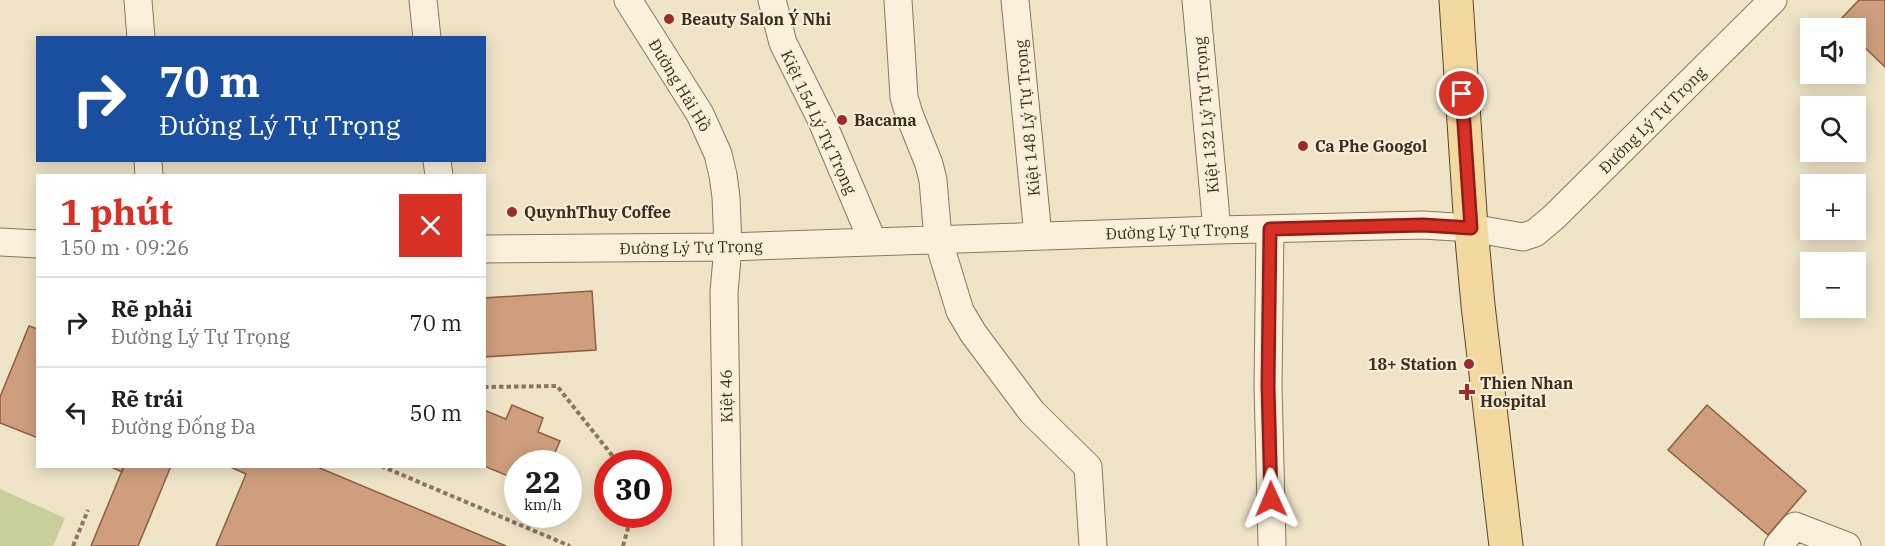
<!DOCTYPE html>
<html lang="vi">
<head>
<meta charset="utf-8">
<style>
	body { margin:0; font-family:"IBM Plex Serif",serif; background:#f6f6f6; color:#202124; height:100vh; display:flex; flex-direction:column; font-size:22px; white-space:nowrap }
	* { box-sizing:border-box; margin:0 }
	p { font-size:20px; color:#757577 }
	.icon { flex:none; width:33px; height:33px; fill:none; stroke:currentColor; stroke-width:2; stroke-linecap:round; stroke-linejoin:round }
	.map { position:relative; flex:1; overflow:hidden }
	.panel { position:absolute; left:36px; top:174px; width:450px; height:294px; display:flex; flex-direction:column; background:#fff; border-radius:0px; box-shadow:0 3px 15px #0003 }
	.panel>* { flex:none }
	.banner { position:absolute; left:36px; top:36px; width:450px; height:126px; border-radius:0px; box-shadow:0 3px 15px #0003; background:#1a4fa0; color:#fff; overflow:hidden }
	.fabs { position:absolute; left:1800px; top:18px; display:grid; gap:12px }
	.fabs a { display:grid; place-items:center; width:66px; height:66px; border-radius:0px; background:#fff; box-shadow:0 3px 15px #0003; font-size:30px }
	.speed { position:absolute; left:504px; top:450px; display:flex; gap:12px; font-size:30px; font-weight:700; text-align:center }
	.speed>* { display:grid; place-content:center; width:78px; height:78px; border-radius:50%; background:#fff; box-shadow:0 3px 15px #0003; line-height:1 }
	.speed small { font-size:15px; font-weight:400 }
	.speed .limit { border:9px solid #d22; background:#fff; color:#111 }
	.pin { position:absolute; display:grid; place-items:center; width:51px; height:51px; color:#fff; margin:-26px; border:3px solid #fff; border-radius:50%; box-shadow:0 2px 6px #0007 }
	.me { position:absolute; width:66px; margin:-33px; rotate:359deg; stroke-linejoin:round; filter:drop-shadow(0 0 4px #0008) }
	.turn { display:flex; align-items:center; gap:21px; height:126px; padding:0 24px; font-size:27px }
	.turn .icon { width:78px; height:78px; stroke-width:2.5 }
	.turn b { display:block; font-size:42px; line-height:51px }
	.round { display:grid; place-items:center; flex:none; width:63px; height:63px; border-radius:0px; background:#f6f6f6 }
	.head { display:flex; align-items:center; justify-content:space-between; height:102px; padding:0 24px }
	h1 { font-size:36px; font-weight:700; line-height:45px; color:#d93025 }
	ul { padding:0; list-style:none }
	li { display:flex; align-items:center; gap:18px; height:90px; padding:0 24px; border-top:2px solid #e0e0e0 }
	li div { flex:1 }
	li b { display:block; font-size:22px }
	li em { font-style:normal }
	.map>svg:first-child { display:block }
</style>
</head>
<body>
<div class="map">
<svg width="1885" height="546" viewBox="0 0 1885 546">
	<rect width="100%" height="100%" fill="#f0e4c8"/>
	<path fill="#c9cf9b" d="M0,489L65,518L53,546H0Z"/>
	<path fill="#cf9f7d" stroke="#8d5f41" stroke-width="1.5" d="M1859,0H1885V67L1856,39V28H1844L1838,22Z
		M592,291L596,350L484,357V298Z
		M29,326L38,329V438L0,423V397Z
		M512,405L543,418L538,432L560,441L550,464H518V480L484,466V410L506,419Z
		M1707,405L1806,491L1768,535L1668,450Z
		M109,466H124L122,472Z
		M124,466H171L138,546H91Z
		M228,466H315L506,546H216L246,474Z"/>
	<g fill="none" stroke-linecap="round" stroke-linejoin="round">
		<g stroke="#8d765c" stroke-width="29">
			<path id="minor" d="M138,0L141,38
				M423,0L427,38
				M628,0L700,114L718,154L723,175L726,197L728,247L724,292L728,546
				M772,0L783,43L821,119L873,242
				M898,0L904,97L909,114L929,164L933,180L938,239L960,311L973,333L1032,412L1088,467L1093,546
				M1015,0L1038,236
				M1196,0L1217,230
				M148,160L149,176
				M437,160L439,176
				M1270,229L1268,386L1272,544
				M0,242L38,244
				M484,249L728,247L1217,230L1423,225L1471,228L1523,237L1535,233L1554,217L1773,0
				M1778,546L1795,526L1847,546"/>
		</g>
		<g stroke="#5b4430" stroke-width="35">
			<path id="major" d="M1456,0L1471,228L1478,305L1506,546"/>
		</g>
		<path stroke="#8d765c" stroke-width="4" stroke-dasharray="4.5 3" stroke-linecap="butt" d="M484,387L557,386L619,464
			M381,466L570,546
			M73,546L88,510
			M623,546L632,514"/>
		<use href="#minor" stroke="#faf1dc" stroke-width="27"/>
		<use href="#major" stroke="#f3d9a0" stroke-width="33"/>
	</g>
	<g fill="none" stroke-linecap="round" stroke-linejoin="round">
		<g stroke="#8d1f18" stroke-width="15">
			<path id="route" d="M1271,499L1268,386L1270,229L1423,225L1471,228L1462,94"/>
		</g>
		<use href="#route" stroke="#d93025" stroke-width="10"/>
	</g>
	<g fill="#9e2a2b" stroke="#f7eed8" stroke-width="2">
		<circle cx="669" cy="19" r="6"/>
		<circle cx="842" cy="120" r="6"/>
		<circle cx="1303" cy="146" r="6"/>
		<circle cx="512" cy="212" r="6"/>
		<circle cx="1469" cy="364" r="6"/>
		<path d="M1464 383h6v6h6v6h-6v6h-6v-6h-6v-6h6z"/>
	</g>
	<g text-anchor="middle" stroke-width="4.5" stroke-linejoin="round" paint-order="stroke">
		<g font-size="16" font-weight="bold" fill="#3d2e20" stroke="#f7eed8" text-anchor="start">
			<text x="681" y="25">Beauty Salon Ý Nhi</text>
			<text x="854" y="126">Bacama</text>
			<text x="1315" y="152">Ca Phe Googol</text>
			<text x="524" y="218">QuynhThuy Coffee</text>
			<text x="1457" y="370" text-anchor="end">18+ Station</text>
			<text x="1480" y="389">Thien Nhan<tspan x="1480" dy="18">Hospital</tspan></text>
		</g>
		<g font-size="16" fill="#3d2e20" stroke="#f7eed8">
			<text transform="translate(680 85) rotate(59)" y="6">Đường Hải Hồ</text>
			<text transform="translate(1206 115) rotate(-95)" y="6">Kiệt 132 Lý Tự Trọng</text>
			<text transform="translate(1027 118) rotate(-95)" y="6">Kiệt 148 Lý Tự Trọng</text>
			<text transform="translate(1652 120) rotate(-45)" y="6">Đường Lý Tự Trọng</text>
			<text transform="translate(819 122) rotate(65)" y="6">Kiệt 154 Lý Tự Trọng</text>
			<text transform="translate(1177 231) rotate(-2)" y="6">Đường Lý Tự Trọng</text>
			<text transform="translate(691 247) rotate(-1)" y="6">Đường Lý Tự Trọng</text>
			<text transform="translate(726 396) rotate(-91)" y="6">Kiệt 46</text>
		</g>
	</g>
</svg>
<div class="fabs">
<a><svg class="icon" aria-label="sound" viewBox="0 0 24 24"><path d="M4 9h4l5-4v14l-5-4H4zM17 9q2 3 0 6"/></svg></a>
<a><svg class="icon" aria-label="search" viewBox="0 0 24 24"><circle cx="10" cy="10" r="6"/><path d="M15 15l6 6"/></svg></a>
<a>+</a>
<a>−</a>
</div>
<div class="speed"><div>22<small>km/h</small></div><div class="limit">30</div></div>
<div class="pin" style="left:1462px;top:94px;background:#d93025"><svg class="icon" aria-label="arrive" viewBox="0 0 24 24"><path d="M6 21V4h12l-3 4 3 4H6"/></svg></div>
<svg class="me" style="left:1271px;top:499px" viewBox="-20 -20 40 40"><path d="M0-17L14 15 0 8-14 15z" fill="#d93025" stroke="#fff" stroke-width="4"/></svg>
<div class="banner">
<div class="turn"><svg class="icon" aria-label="right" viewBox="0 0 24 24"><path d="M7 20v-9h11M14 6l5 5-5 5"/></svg><div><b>70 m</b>Đường Lý Tự Trọng</div></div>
</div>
<section class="panel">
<div class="head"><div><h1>1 phút</h1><p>150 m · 09:26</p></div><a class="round" style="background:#d93025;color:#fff"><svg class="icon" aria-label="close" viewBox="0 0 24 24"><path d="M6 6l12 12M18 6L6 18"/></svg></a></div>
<ul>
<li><svg class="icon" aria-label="right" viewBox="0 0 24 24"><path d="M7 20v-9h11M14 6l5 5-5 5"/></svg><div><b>Rẽ phải</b><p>Đường Lý Tự Trọng</p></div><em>70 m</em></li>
<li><svg class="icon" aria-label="left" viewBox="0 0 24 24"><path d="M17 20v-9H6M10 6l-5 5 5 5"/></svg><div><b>Rẽ trái</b><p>Đường Đống Đa</p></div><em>50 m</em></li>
</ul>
</section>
</div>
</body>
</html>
